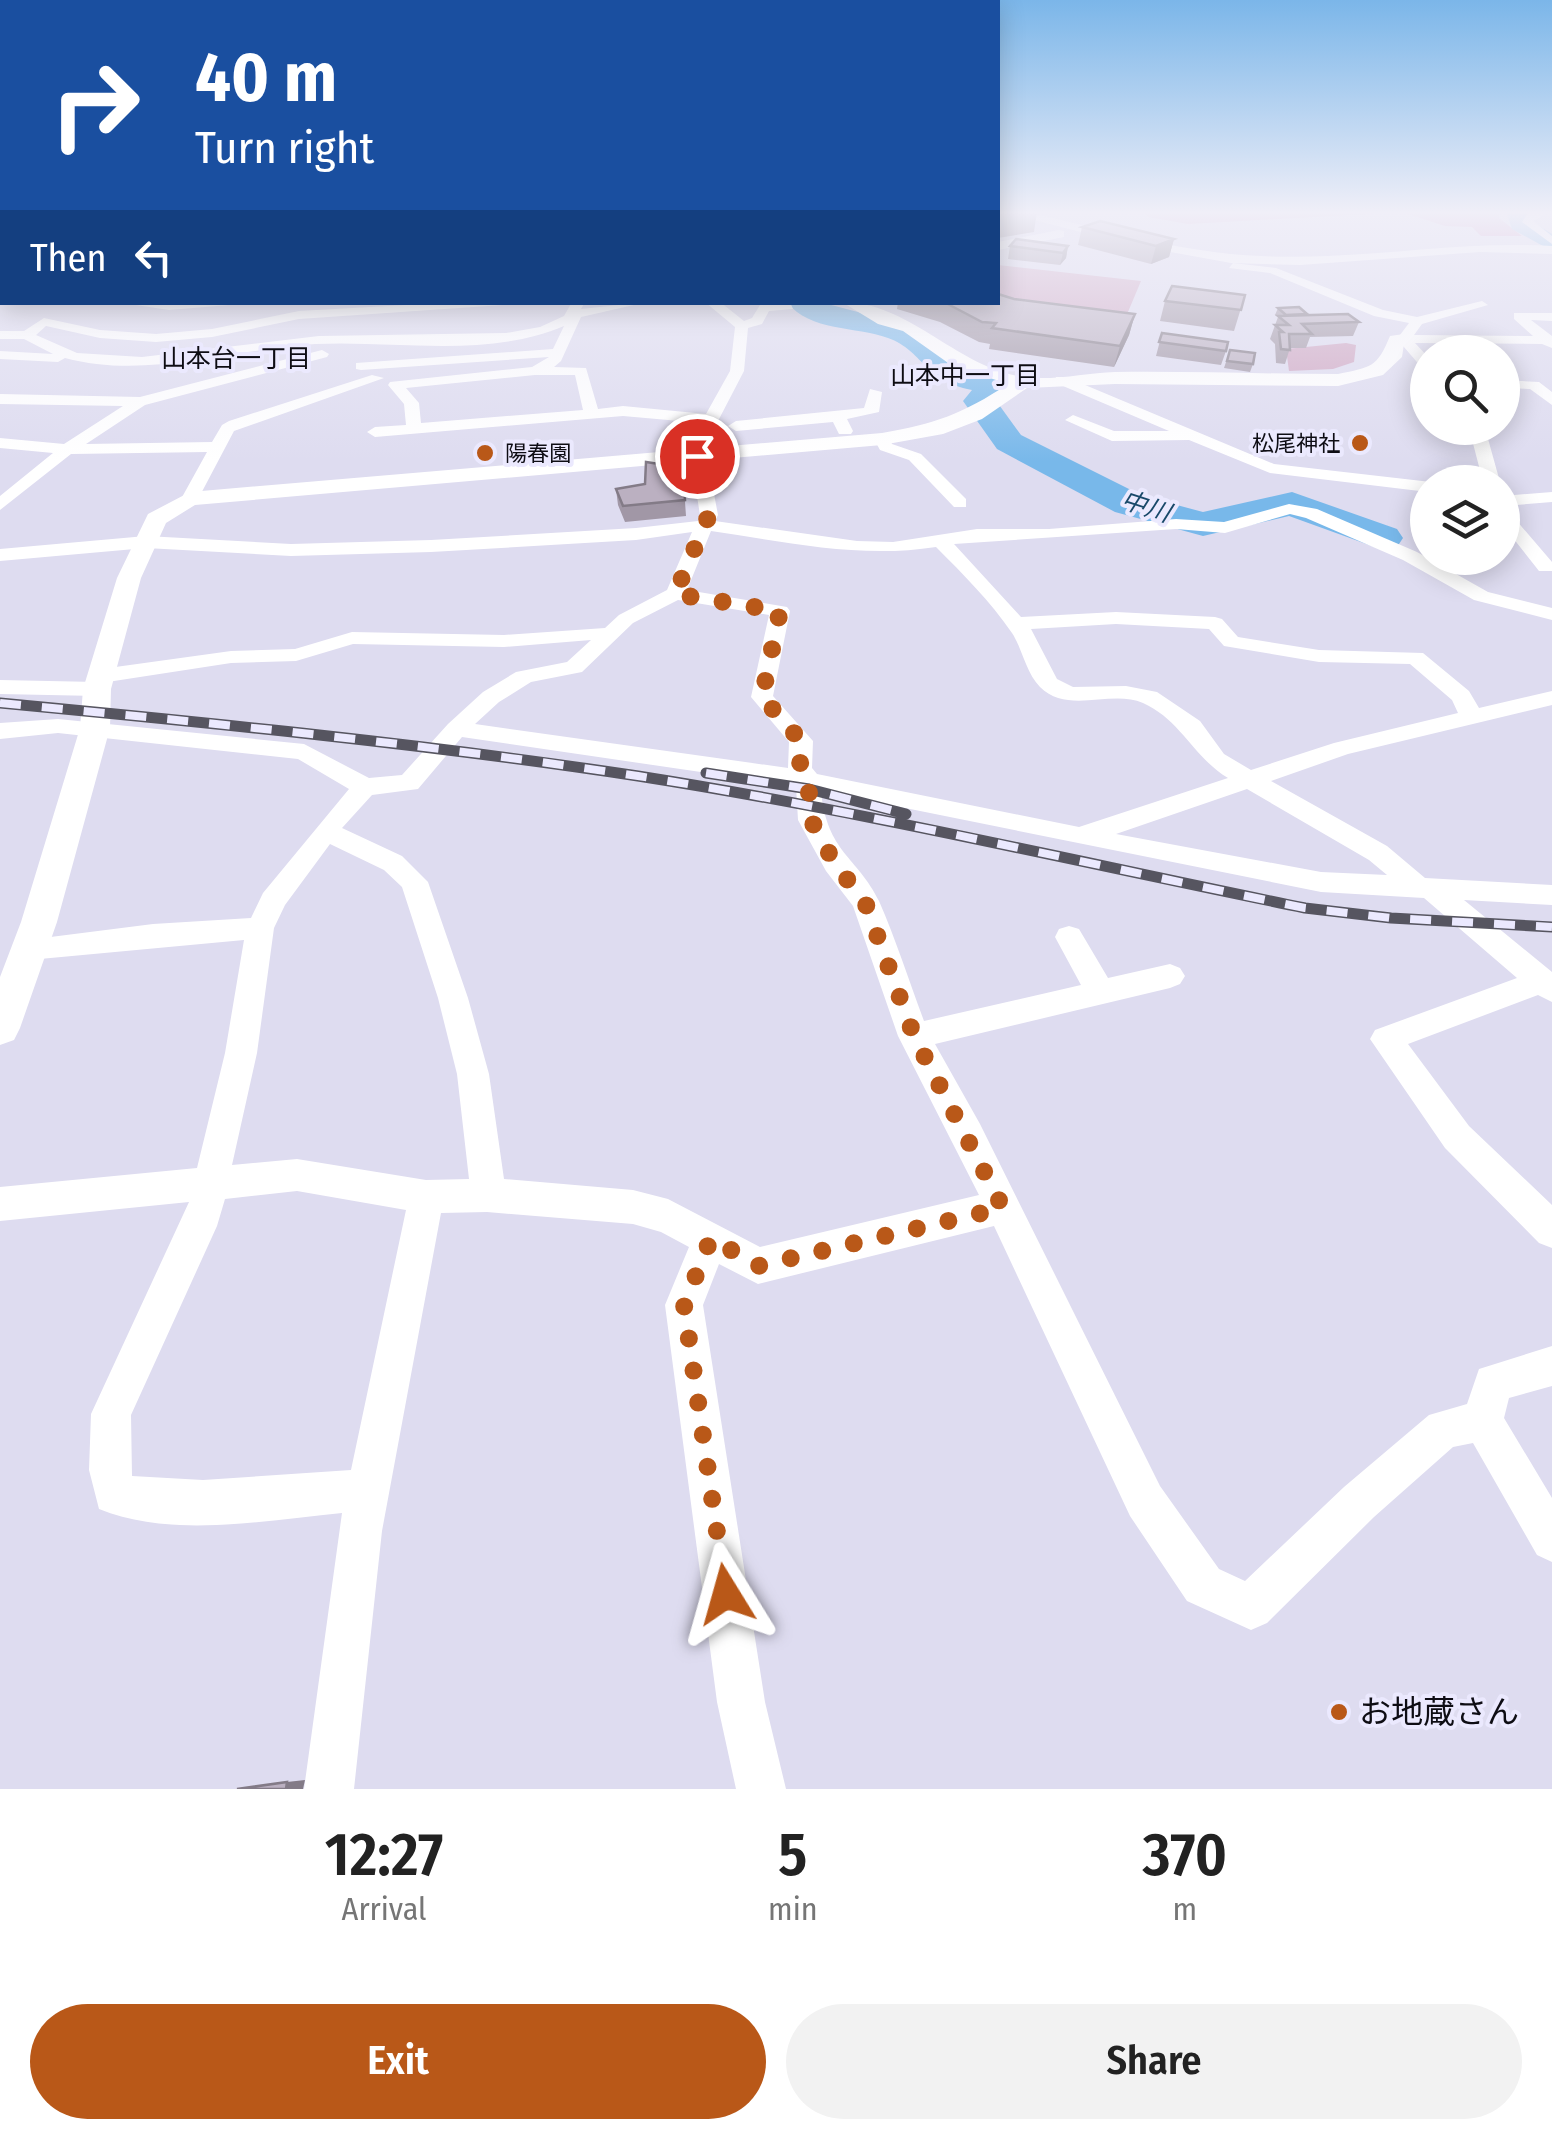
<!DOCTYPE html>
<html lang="en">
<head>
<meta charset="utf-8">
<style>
	body { margin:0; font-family:"Fira Sans Condensed","Noto Sans JP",sans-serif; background:#f2f2f2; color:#222; height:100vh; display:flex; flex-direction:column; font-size:38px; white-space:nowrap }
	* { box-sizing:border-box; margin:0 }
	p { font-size:32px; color:#767676 }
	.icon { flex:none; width:55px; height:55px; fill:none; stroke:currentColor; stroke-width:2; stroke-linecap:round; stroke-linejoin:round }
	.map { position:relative; height:1789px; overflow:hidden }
	.details { display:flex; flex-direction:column; background:#fff; flex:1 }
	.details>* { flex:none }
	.guide { position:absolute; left:0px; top:0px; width:1000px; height:305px; box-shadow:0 5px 25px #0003; background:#1a4fa0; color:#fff; overflow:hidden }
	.tools { position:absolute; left:1410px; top:335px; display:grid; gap:20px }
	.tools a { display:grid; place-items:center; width:110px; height:110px; border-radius:50%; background:#fff; box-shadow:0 5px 25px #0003; font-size:50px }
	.pin { position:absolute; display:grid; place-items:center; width:85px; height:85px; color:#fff; margin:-42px; border:5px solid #fff; border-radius:50%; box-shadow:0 2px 10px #0007 }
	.me { position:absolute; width:110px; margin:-55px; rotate:352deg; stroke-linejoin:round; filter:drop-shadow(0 0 8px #0008) }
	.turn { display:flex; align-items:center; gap:35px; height:210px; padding:0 30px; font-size:45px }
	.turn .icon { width:130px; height:130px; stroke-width:2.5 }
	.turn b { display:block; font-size:70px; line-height:85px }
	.then { display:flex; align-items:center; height:95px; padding:0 30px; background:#0003; gap:20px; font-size:38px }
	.eta { display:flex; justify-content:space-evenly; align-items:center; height:170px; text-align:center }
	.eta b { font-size:60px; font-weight:600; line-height:70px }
	.primary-button { display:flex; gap:20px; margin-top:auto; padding:20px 30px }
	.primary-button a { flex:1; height:115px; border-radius:60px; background:#b95818; color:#fff; font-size:40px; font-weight:600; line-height:115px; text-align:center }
	.primary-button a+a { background:#f2f2f2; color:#222 }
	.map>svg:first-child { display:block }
</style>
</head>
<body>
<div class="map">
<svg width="1552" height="1789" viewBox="0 0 1552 1789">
	<rect width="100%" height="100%" fill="#dedcf0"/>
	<path fill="#cfa7c3" d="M998,265L1141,281L1120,331L998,302Z
		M1346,343L1356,345L1354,362L1333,369L1289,371L1286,349Z"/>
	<path fill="#d191bf" d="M1143,211H1499V218L1522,236H1481L1472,227L1445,226L1402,212L1188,224L1148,217Z"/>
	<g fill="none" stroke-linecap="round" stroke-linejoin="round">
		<path fill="#78b8ea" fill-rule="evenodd" d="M1506,211H1528L1531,221L1552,234V251L1512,229Z
			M787,302H820L907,325L923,333L962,367L999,378L1005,391L997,402L1021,435L1143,496L1203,512L1292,492L1397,529L1403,538L1397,547L1383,550L1289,516L1203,536L1115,512L997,449L963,401L972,390C922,380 924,351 888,338C856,326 810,332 787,302Z"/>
		<path fill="#fff" fill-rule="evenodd" d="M1552,211L1533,221L1552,236V244L1522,222L1528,213Z
			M1233,263L1276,268L1383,310L1417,317L1482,301L1488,305L1422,324L1414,335L1533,336L1514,319V313H1552V321L1531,320L1552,336V348L1542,344L1415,343L1428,357V370L1423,369L1397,339L1409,323L1374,316L1270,273L1229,268Z
			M2,275V284L0,285V276Z
			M116,302H264L169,310Z
			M460,302H546L299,319L212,337L156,342L100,338L46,326L36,335L77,353L142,357L319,336L506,333L540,327L564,316L572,302H585L581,309L647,302L581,317L561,361L554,367L586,368L598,409L623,406L706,414L730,371L735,327L705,302H720L744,321L752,318L760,305L790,302L793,309L769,311L762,324L748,328L744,371L705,446L718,515L715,521L857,541L893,542L977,529H1049L1176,519L1224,522L1289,504L1317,509L1417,552L1488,592L1552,608V620L1474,600L1403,560L1306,518L1290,514L1225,533L1176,529L954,544L1021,617L1116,612L1215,617L1222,619L1238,637L1319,650L1423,653L1469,691L1479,708L1552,691V705L1348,754L1271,781L1387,846L1425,878L1552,885V905L1464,900L1552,972V1002L1538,995L1408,1044L1469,1126L1552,1205V1248L1539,1243L1445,1148L1370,1039L1375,1030L1517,978L1424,898L1321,892L821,791C827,853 857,856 879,901C896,940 909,981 924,1021L1081,985L1055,937L1059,929L1069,926L1079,929L1108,978L1170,964L1180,968L1185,976L1180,984L1170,988L935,1044L980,1124L1160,1486L1219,1569L1245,1581L1344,1487L1429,1415L1467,1404L1479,1369L1552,1346V1386L1509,1398L1504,1418L1552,1498V1562L1537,1555L1473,1443L1453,1447L1374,1517L1267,1623L1251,1630L1187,1601L1130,1516L994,1226L758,1284L719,1264L703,1305L765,1702L786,1789H736L717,1702L665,1305L689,1247L661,1232L633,1224L487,1212L441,1213L382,1531L354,1789H304L342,1513C266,1520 172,1539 99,1509L89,1470L91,1414L189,1202L0,1221V1187L197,1168L225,1053L244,940L29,960L19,957L15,949L19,941L153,924L251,918L263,893L349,789L298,759L58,733L0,739V723L58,719L304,744L369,778L402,775L448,724L483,692L516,672L567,662L591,640L504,647L353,644L296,661L231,663L101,683L90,676L101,669L231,651L295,649L352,632L504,635L605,628L619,615L667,590L692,532L636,540L431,552L291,556L146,548L0,561V549L146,536L291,544L431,540L636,528L698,521L700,515L689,446L702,423L623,416L375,437L367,432L375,427L406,425L404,404L388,385L390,382L532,367L549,357L361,370L356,369V363L553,349L564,326C487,359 396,340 315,344C232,349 147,380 65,358L58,362L0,359V351L53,354L24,339H0V331H24L44,318L100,330L156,334L212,329L299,311ZM535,375H575L583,410L421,423L419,403L406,388ZM711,531C786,542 860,559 936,547C963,574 990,601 1012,633C1022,648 1026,673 1040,687C1068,715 1111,689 1143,703C1181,720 1194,758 1228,778L1079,827L817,774L812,768L813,741L773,696L790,611L787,607L687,590ZM678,600L769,615L751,697L789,742L788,768L475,724L499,702L531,682L582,672L633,623ZM1116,624L1209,629L1224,646L1319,662L1410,664L1452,700L1458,713L1334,743L1251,770L1224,754L1200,721L1157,692L1126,686L1073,687L1057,679L1031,629ZM462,737L796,786L798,820L826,871L853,906L898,1036L979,1195L760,1247L668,1199L633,1190L504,1179L489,1074L468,998L428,882L402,856L342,828L372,795L418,789ZM1247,789L1369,860L1387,875L1321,872L1116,834ZM330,844L384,870L402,887L438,998L457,1074L469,1179L426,1180L297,1159L232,1165L257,1053L274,928L285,905ZM297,1191L406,1210L351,1470L203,1480L132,1476L131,1415L217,1226L225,1199Z
			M322,350L329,354L327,357L145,405L86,444L212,442L222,425L229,421L372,375L384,378L234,431L196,503L181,499L207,452L71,454L0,510V496L53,453L0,448V438L64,444L123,406L0,404V394L140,397Z
			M1056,377H1066L1274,464L1431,482H1428V492L1270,473L1189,440L1112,441L1065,420L1073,415L1114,431H1169L1056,383Z
			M1502,380L1539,382L1552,392V405L1530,389L1502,388Z
			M870,389L882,392L879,412L847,419L853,431L851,434H839L833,422L736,431L728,426L736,421L864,408Z
			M1469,428H1485L1500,482H1483Z
			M876,436H888L892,444L921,454L966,499V507H954L909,460L880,450L874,439Z
			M1552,492V502L1504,506L1552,562V571H1539L1502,524V496Z
			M0,680L97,682L108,689L97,696L0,694Z"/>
		<path fill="#fff" fill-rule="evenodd" d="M998,211H1021C1101,228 1180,253 1261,256C1359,261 1455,240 1552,246V254L1480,252L1300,265L1231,263L1132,245Z
			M1059,230L1064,231V237L998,250V242Z
			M842,302C910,302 957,368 1024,377C1053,381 1086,373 1115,372C1190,371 1264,374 1338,374C1371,367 1377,368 1390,336L1404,334L1413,339L1404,344L1402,357L1383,375L1338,386L1115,384L1027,388L982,419L943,434L882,445L195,505L166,523L141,578L111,689L110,728L57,922L20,1028L14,1040L0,1045V977L21,922L80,728L83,689L117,578L148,514L190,492L882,433C934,424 963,414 1008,384L951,365L903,331L878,324Z"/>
		<g stroke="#565560" stroke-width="8">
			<path id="rail-far1" d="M0,703L15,704"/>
		</g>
		<g stroke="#565560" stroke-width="11">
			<path id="rail" d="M0,703C213,723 426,744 638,776C862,811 1083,863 1305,908L1391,918L1552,927
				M706,773L809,789L906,814"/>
		</g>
		<use href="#rail-far1" stroke="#ebe9fe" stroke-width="5" stroke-dasharray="16" stroke-linecap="butt"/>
		<use href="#rail" stroke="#ebe9fe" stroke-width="8" stroke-dasharray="21" stroke-linecap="butt"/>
	</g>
	<path fill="#a197a6" d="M1082,227L1174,239L1169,257L1151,264L1078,245Z
		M1010,246H1068L1066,258L1060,265L1008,259Z
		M1245,295L1234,331L1160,321L1165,301Z
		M1014,299L1135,314L1129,335L1114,367L989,349L990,344L979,342L940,322L897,309L898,302H998Z
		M1278,308L1307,315L1359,322L1353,336L1310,337L1306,348H1290L1285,364L1276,363L1275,344L1270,339L1278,317L1275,315Z
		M1162,333L1226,351L1221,365L1156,356Z
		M1230,350L1253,364L1250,372L1224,368Z
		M682,459L686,516L625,522L618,505L616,489L645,484L659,464Z"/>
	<path fill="#837b87" d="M998,211H1037L1034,232L998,238Z
		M1174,239L1169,257L1151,264L1156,246Z
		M1068,246L1066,258L1060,265L1063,253Z
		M1135,314L1129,335L1114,367L1120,346Z
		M305,1780L303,1789H286L287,1782Z"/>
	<path fill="#bbb0c1" stroke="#837b87" stroke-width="2.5" d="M1100,221L1174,239L1156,246L1082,227Z
		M1016,239L1068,246L1063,253L1010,246Z
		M1172,286L1245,295L1241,310L1165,301Z
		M998,294L1014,299L1135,314L1120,346L992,328L996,323L982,322L944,302H998Z
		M1299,307L1307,314L1286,315L1278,308Z
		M1348,314L1359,322L1302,324L1312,334H1289L1290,350L1281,349L1279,332H1283L1275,325H1289L1278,316Z
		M1162,333L1228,342L1226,351L1159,342Z
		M1230,350L1255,353L1253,364L1227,361Z
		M682,459L685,500L623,506L616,489L645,484L646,462L659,464Z
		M287,1782L286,1789H237Z"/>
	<linearGradient id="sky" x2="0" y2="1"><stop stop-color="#7bb6e9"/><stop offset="0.46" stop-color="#f0eff8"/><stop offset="1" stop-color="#f0eff8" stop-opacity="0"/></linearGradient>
	<rect width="1552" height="462" fill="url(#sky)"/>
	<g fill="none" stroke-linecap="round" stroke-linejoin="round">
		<path stroke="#b95818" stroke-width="18" stroke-dasharray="0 32.4" d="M697,456L709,515L675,594L780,611L762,697L801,741L800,768L808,779L811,820L835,864L865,902L914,1036L1003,1208L758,1266L711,1238L684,1305L726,1594"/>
	</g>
	<g fill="#b95818" stroke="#ebe9fe" stroke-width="4">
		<circle cx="1360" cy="443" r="10"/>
		<circle cx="485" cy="453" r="10"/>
		<circle cx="1339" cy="1712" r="10"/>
	</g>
	<g text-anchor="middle" stroke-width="8" stroke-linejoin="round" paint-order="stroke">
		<g font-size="22" fill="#0e0d14" stroke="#ebe9fe" text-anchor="end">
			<text x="1340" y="451">松尾神社</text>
			<text x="505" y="461" text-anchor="start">陽春園</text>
		</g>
		<g font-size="25" fill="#0e0d14" stroke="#ebe9fe">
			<text x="236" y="367">山本台一丁目</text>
			<text x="965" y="384">山本中一丁目</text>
		</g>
		<g font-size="25" font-style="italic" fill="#19496a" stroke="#ebe9fe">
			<text transform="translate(1146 506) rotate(18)" y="9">中川</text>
		</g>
		<g font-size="32" fill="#0e0d14" stroke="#ebe9fe" text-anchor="start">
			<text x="1359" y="1723">お地蔵さん</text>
		</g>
	</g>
</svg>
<div class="tools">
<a><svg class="icon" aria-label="search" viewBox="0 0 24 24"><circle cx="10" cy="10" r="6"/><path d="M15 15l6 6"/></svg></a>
<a><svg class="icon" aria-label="layers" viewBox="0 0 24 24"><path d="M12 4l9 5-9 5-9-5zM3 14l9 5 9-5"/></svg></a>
</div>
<div class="pin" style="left:697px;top:456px;background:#d93025"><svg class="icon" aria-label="arrive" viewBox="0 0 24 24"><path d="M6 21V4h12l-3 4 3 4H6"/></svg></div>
<svg class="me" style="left:726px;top:1594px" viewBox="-20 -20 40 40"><path d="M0-17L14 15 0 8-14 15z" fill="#b95818" stroke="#fff" stroke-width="4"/></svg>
<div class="guide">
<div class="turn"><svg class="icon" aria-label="right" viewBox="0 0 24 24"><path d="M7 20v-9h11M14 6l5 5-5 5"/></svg><div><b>40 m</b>Turn right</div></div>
<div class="then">Then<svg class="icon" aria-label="left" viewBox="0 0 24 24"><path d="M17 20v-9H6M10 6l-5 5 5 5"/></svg></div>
</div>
</div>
<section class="details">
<div class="eta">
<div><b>12:27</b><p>Arrival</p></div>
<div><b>5</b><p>min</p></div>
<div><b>370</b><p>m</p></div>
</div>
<div class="primary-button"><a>Exit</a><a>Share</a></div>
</section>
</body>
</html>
